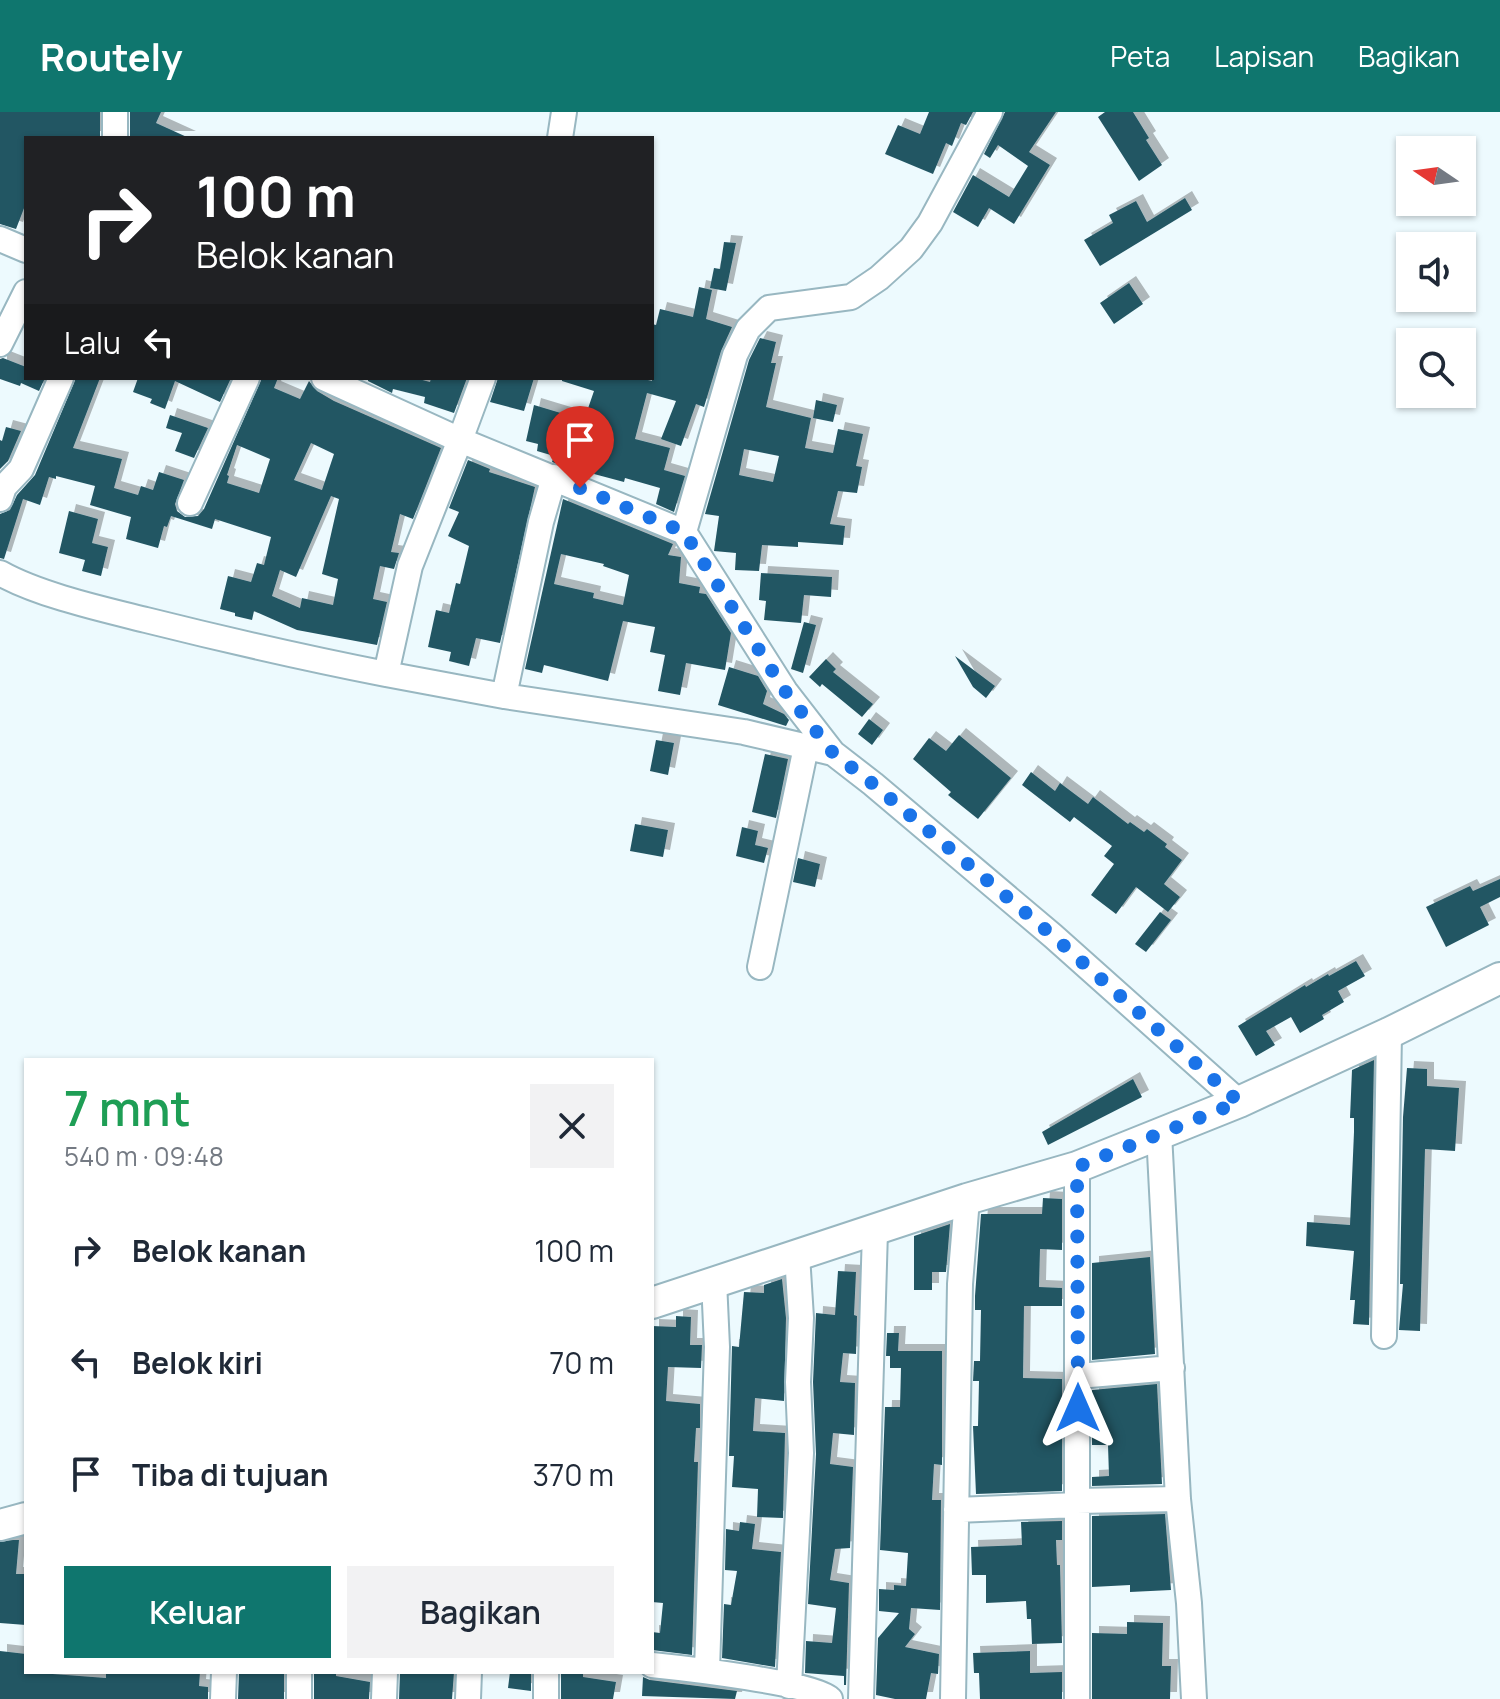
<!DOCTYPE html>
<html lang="id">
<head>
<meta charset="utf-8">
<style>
	body { margin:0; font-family:Manrope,sans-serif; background:#f2f2f3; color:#1f2937; height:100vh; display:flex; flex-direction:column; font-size:30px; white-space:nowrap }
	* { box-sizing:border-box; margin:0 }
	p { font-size:26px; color:#747a83 }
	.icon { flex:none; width:44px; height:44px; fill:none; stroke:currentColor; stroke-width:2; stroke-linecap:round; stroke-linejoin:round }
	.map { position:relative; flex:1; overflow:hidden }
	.panel { position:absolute; left:24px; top:946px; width:630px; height:616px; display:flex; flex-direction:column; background:#fff; border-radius:0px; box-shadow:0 2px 6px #0004 }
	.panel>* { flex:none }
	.banner { position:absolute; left:24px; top:24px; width:630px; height:244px; border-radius:0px; box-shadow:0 2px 6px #0004; background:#202124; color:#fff; overflow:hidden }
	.needle { width:52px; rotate:283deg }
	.controls { position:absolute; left:1396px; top:24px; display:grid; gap:16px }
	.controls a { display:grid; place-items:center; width:80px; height:80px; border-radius:0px; background:#fff; box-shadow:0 2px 6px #0004; font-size:40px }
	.pin { position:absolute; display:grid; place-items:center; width:68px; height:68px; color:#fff; margin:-82px -34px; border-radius:50% 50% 50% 0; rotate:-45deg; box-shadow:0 0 8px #0007 }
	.pin .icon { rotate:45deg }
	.me { position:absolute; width:88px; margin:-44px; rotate:0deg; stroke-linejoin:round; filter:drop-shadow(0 0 6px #0008) }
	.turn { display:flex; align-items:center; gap:28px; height:168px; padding:0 40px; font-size:36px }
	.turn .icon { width:104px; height:104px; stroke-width:2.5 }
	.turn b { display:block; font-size:56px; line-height:68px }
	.then { display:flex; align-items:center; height:76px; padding:0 40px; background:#0003; gap:16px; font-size:30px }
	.round { display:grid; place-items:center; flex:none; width:84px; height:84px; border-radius:0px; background:#f2f2f3 }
	.summary { display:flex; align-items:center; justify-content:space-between; height:136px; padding:0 40px }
	h1 { font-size:48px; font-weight:600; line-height:60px; color:#1e9e55 }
	.cta { display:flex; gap:16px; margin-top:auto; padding:16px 40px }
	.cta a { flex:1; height:92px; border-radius:0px; background:#0f766e; color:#fff; font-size:32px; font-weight:600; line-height:92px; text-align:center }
	.cta a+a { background:#f2f2f3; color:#1f2937 }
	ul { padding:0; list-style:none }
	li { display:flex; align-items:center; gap:24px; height:112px; padding:0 40px }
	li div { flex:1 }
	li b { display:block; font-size:30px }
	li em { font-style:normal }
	header { display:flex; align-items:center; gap:48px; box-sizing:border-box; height:112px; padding:0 40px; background:#0f766e; color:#fff }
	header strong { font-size:38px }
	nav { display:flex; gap:44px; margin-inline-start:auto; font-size:28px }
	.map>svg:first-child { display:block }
</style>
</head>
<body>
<header>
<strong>Routely</strong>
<nav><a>Peta</a><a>Lapisan</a><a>Bagikan</a></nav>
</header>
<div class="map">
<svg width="1500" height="1587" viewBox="0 0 1500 1587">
	<defs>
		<filter id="shadow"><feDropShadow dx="7" dy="-7" stdDeviation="0" flood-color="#0004"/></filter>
	</defs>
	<rect width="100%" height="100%" fill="#edfafe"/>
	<path fill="#235664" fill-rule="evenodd" filter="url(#shadow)" d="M0,0H100V26H26V91L16,117L0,112Z
		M130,0H161L156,11L189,26H130Z
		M929,0H973L966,13L961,11L952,34L946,31L933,62L885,42L898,13L920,22Z
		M1005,0H1056L1029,40L1050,53L1014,112L989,96L978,115L953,100L973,63L1009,85L1028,54L998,33L990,46L984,42Z
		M1105,0H1133L1149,26L1146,28L1162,53L1139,69L1098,5Z
		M1185,86L1192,98L1100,154L1084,128L1113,111L1109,103L1136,89L1147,110Z
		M724,130L736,131L726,179L710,176L714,156L720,157Z
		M1129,171L1143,192L1114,212L1100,191Z
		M699,175L712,178L706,207L732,215L721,239L704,295L696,292L681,334L661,327L676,289L647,281L635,327L670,336L664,358L685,364L674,400L656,392L660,376L625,366L624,370L594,362L597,349L569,342L565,355L552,350L554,344L537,339L538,332L526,329L534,293L584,308L594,279L562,269V266H640L652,269V212L656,213L660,197L693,205Z
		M760,226L776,230L771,251H776L766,295L811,306L805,336L833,341L838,317L863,322L856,354L862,355L857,381L838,379L830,412L845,414L843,433L798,430V435L762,433L759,459L735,458L736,441L714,439L719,404L705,402L749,248ZM744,337L779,344L773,370L739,363Z
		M3,246L26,255V266H45L39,279L21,271L20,274L0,267V247Z
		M76,266H100L73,336L122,347L114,376L138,383L141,374L153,378L159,360L184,368L175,392L177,399L185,405L198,404L204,397L262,266H278L274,276L300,287L309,269L317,279L334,289L441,336L413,407L400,402L391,440L399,441L394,457L380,454L373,487L387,490L377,533L297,518L254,499L252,508L235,504V501L220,497L228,464L251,470L257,451L264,453L271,425L215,407L212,417L171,404L167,415L164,414L158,436L126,427L131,405L90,393L95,374L56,364V367L49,365L40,393L23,387L4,447L0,446V402L10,398L17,383L35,363ZM311,331L334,342L322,378L294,368ZM237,333L270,347L259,381L227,371L229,364L227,363ZM331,384L339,387L322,462L338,467L333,493L302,486L300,496L272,484L280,458L296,465Z
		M138,266H231L220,290L175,269L165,297L150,291L152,287L133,280Z
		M368,266H415L430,270L431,266H467L454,301L424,291L425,285L393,277L392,281L368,269Z
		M498,266H534L524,299L490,290Z
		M816,288L837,293L833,310L813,306Z
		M170,303L208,316L194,346L175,339L182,321L166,316Z
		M6,315L21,319L8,349L0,357V328L2,329Z
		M468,348L490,357L489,360L535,375L500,531L476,526L469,554L449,549L451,540L428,535L436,498L449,501L456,471L460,472L469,434L448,424L459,400L449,396Z
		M563,387L673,432L668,443L681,445L679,471L700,475L699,481L706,482L731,521L725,558L686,551L680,583L658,579L665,543L650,540L655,515L623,509L608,569L544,553L542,561L525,557ZM561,442L604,452L603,454L629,463L623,493L593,486L594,481L554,472Z
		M69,399L98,407L92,431L108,435L101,464L82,459L85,448L59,441Z
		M761,461L832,465L831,485L804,483L801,511L764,508L766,489L759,488Z
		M804,510L816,513L803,561L791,557Z
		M955,544L995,574L986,586L973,575Z
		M826,547L836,557L833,560L873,592L862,605L822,572L820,575L809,565Z
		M729,555L758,564L767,579L763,592L784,602L789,608L786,614L718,593Z
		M869,607L883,618L872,633L858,622Z
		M959,623L1011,666L978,707L948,683L951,680L913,647L929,626L946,639Z
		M656,628L674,631L668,663L650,659Z
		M765,642L788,647L776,706L752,700Z
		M1031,660L1055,679L1060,671L1088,692L1093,685L1128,712L1130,710L1144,720L1147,717L1167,732L1165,735L1182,748L1164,772L1180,785L1168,800L1136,775L1116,802L1091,783L1114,752L1104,744L1112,734L1074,705L1070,710L1022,673Z
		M635,712L668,718L663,745L630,739Z
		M742,715L758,719L755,733L768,736L764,751L736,744Z
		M798,746L820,752L815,775L793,770Z
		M1500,767V785L1480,795L1489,813L1446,835L1426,795L1470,774L1473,779Z
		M1160,800L1171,808L1146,840L1135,832Z
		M1356,849L1365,864L1338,879L1344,890L1322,903L1324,907L1300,921L1291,905L1266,919L1275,933L1256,944L1238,914L1305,873L1306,875L1328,862L1329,864Z
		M1374,948L1371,1094L1369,1213L1353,1212L1355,1188H1350L1354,1139L1306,1134L1307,1110L1350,1113L1354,1020V1006H1350L1352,958Z
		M1407,956L1427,957V974L1459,976L1455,1039L1425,1037L1420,1219L1399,1218L1403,1172H1400L1403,1005Z
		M1133,967L1142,985L1048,1033L1042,1020Z
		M1043,1086L1062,1087V1138L1040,1137L1039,1175L1062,1176V1194H1024L1023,1266L1062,1267V1379L976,1382L973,1314H978L979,1269H973L974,1249H980L981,1198H975V1184L981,1102H1042Z
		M950,1112L946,1160H932V1178H914V1124Z
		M1150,1145L1155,1242L1092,1248V1151Z
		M838,1159L856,1160L854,1203L857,1204L856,1242L843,1241L840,1270L855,1271L854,1323L833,1321L830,1352L853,1355L850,1436L835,1437L830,1468L849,1471L846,1573H844V1564L805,1561L806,1529L832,1531L836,1496L808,1492L816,1342L813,1270L816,1201L835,1203Z
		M782,1167L786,1206L784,1289L755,1286L753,1319L785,1321L783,1406L757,1405L758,1377L732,1375L734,1344H729L732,1234L739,1235L744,1180L764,1181V1173Z
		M676,1204L691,1205L690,1233H702L701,1256L668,1255L666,1289L700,1292V1316H696L694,1350H698L692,1543L652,1538V1520L660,1521L663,1491L652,1490V1214L676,1215Z
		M887,1221H899L898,1239H942V1353L934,1352L932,1388H941L940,1498L911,1496L909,1517L915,1522L905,1535L939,1542L938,1562L931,1561L926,1587H895L876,1583L878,1526L899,1501L879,1499V1477L894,1478V1473L906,1474L908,1441L880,1438L885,1295H900L901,1256H890V1244H886Z
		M1157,1272L1162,1372L1092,1374V1365L1109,1364L1108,1333H1092V1278Z
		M1165,1402L1171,1478L1130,1480V1473L1092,1475V1404Z
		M1062,1409V1428H1056L1057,1453H1060L1062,1531L1032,1532L1031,1507H1027L1026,1489L986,1491V1463H972L971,1435L1022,1433L1021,1410Z
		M740,1410L755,1412L752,1437L781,1440L775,1555L722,1546L724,1492L731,1493L737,1459L725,1458L726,1417L739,1419Z
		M13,1428H19L16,1462H26V1513L0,1511V1430Z
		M1127,1510L1163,1511L1162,1554H1171L1170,1587H1092V1521L1127,1522Z
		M0,1539L26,1542V1560L106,1566V1560L184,1562L185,1560H200L199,1574L208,1575V1587H0Z
		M1030,1539V1561L1062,1560V1587H980L979,1561H974L973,1541Z
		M239,1560H284V1587H238Z
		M314,1560H336V1564L370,1570L369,1587H314Z
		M400,1560H454L452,1587H399Z
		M510,1560H531V1579L508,1576Z
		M561,1560H583V1565L616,1570L613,1587H561Z
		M643,1565L650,1568L737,1579L735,1587L642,1584Z"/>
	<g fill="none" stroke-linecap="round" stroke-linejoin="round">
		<g stroke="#98b7c1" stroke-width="28">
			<path id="minor" d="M115,26V0
				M560,26L564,0
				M0,127L26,138
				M0,232L26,180
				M483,266L460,328L684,420L785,579L833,641L873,672L1053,824L1239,990
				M0,387L4,375L21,357L61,266
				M190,391L247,266
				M684,420L735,243L748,217L769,196L851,185L879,166L911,137L930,111L990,0
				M0,461C39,483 102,497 146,508C226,528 305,546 386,562L410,454L460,328L324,266
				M386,562L504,584L744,620L833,641
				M504,584L541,410L554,365
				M760,855L806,635
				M1159,1021L1178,1387L1189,1491L1194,1587
				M1077,1055V1587
				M1384,1224L1389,921
				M1078,1264L1172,1256
				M1077,1389L1178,1387
				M956,1398L1077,1393
				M652,1553C681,1556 815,1571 830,1587
				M707,1559L717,1235L714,1169
				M299,1560V1587
				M546,1560V1587
				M789,1574L801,1341L798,1270L801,1206L797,1143
				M223,1587L224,1560
				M384,1587L385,1560
				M468,1587L469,1560
				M861,1587L875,1119
				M953,1587L960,1172L967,1087"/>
		</g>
		<g stroke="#98b7c1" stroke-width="34">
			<path id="major" d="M652,1191L967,1087L1077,1055L1239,990L1389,921L1500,866
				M0,1413L26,1406"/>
		</g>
		<use href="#minor" stroke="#fff" stroke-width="24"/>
		<use href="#major" stroke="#fff" stroke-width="30"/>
	</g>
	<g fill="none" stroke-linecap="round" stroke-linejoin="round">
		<path stroke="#1a73e8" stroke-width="14" stroke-dasharray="0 25.2" d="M580,376L684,420L785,579L833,641L873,672L1053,824L1239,990L1077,1055L1078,1296"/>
	</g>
</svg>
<div class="controls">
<a><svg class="needle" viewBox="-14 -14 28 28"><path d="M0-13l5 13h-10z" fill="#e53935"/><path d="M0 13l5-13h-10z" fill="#747a83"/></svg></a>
<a><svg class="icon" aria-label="sound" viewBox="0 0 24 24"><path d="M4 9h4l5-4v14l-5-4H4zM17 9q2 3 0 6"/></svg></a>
<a><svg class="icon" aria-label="search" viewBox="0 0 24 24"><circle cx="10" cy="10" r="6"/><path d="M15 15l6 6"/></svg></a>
</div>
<div class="pin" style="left:580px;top:376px;background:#d93025"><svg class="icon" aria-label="arrive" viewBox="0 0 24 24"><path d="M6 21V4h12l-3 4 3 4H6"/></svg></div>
<svg class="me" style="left:1078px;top:1296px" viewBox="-20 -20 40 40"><path d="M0-17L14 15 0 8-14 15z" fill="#1a73e8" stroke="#fff" stroke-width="4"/></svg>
<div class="banner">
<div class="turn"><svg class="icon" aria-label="right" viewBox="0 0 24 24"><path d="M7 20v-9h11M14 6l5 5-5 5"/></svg><div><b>100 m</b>Belok kanan</div></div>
<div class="then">Lalu<svg class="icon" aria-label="left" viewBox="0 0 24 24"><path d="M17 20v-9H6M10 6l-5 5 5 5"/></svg></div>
</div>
<section class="panel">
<div class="summary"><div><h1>7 mnt</h1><p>540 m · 09:48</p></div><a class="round"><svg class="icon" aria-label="close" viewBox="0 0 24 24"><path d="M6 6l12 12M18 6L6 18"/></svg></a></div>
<ul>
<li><svg class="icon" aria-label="right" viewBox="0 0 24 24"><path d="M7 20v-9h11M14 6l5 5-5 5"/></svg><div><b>Belok kanan</b></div><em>100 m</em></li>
<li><svg class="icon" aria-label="left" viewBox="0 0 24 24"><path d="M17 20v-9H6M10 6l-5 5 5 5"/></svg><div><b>Belok kiri</b></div><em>70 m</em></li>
<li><svg class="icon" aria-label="arrive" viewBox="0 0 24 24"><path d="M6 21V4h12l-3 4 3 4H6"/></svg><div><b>Tiba di tujuan</b></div><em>370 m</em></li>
</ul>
<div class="cta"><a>Keluar</a><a>Bagikan</a></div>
</section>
</div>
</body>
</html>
